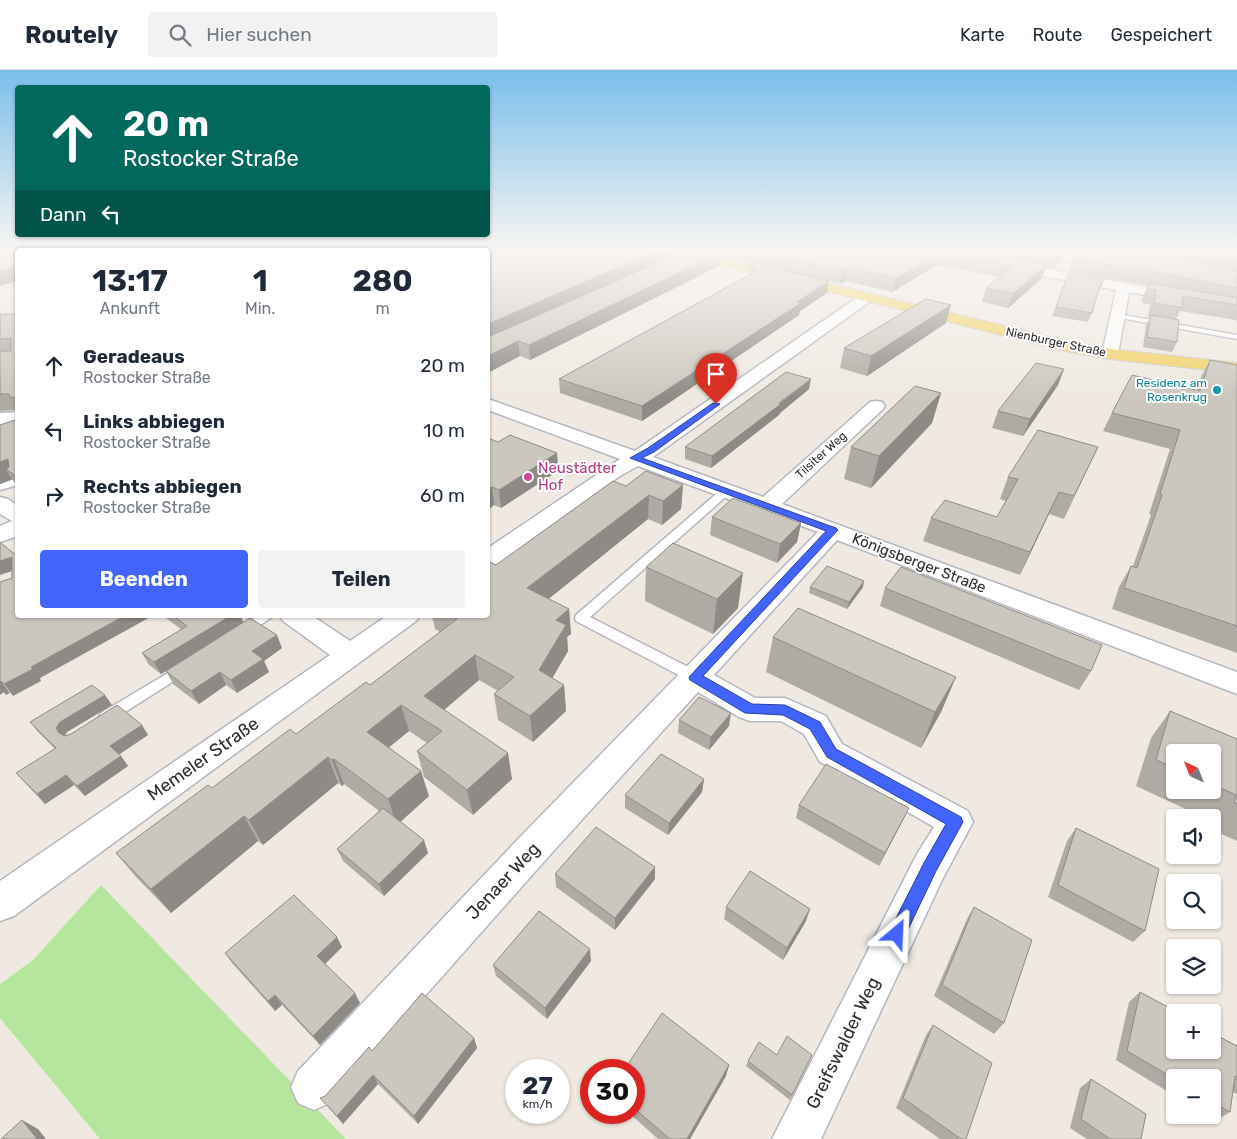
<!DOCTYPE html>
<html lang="de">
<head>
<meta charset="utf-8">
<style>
	body { margin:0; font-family:Rubik,sans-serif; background:#f2f2f3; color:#1f2937; height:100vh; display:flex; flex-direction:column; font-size:19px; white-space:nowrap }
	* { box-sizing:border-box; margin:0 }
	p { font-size:16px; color:#747a83 }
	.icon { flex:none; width:28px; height:28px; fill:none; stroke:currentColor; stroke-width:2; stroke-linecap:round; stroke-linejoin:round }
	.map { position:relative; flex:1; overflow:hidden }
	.drawer { position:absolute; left:15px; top:178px; width:475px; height:370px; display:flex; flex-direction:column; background:#fff; border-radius:5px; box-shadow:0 1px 4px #0004 }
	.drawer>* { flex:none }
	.top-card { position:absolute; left:15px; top:15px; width:475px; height:152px; border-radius:5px; box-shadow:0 1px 4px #0004; background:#00695c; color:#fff; overflow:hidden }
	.needle { width:32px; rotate:317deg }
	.fabs { position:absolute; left:1166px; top:674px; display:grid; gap:10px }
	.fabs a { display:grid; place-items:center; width:55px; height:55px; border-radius:5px; background:#fff; box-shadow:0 1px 4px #0004; font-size:25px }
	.speed { position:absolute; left:505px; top:989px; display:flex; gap:10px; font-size:25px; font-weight:700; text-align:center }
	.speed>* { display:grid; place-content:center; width:65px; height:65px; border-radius:50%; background:#fff; box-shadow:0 1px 4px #0004; line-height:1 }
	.speed small { font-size:12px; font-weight:400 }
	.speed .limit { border:8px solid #d22; background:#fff; color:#111 }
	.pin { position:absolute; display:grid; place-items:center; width:42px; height:42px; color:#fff; margin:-51px -21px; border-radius:50% 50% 50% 0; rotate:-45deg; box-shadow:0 0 5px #0007 }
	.pin .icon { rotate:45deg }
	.me { position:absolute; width:55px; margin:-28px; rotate:26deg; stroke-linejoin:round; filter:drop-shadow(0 0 4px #0008) }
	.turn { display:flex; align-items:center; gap:18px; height:105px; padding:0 25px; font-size:22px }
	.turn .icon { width:65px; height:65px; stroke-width:2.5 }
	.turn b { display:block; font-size:35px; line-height:42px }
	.then { display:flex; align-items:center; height:48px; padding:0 25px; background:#0003; gap:10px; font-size:19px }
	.eta { display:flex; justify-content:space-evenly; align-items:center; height:85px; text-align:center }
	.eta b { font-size:30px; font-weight:700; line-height:35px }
	.button { display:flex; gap:10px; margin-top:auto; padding:10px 25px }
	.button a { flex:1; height:58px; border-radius:5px; background:#4264fb; color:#fff; font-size:20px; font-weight:700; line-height:58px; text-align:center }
	.button a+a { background:#f2f2f3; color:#1f2937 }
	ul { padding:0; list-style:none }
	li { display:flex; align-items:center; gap:15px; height:65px; padding:0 25px }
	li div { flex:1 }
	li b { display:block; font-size:19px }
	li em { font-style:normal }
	header { display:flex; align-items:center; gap:30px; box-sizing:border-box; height:70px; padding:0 25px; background:#fff; border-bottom:1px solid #e0e1e3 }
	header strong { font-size:24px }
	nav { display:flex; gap:28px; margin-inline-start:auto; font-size:18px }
	.search { width:350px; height:45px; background:#f2f2f3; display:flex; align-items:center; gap:12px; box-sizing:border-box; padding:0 18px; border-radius:5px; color:#747a83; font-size:19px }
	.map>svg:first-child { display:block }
</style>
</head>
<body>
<header>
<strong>Routely</strong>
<div class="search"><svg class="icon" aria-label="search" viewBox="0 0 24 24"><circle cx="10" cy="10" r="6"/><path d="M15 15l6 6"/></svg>Hier suchen</div>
<nav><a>Karte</a><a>Route</a><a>Gespeichert</a></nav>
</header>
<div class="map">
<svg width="1237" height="1069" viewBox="0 0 1237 1069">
	<rect width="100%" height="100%" fill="#efe9e1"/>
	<path fill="#b6e59e" d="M101,815L346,1069H100L0,948V914L33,890Z"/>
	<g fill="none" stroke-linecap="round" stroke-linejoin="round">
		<g stroke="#b4b7c1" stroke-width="3">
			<path id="lane" d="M1117,244L1237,265V269L1115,247V245Z
				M18,408V415L0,420V414Z
				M726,418L731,421L730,423L590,547L700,603L702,607L700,611H690L576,551L575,548L576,545L722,419Z
				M259,545H275L249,563H239L238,560L239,557Z
				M183,594L188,596L190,599L188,602L111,651L106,653L101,651L99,647L101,643Z"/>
		</g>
		<g stroke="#b4b7c1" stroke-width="3">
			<path id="street" d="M207,179H225L226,180H208Z
				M1020,179H1043L1108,190L1114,194L1108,198L1026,183Z
				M1089,179H1110L1157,188L1159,191L1153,195L1095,183Z
				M1010,192L1237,234V242L1129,222L1118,284L1116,287H1104L1102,284L1116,220L1006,199L1004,196Z
				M867,223L874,227L872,230L653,387L763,427L870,332L876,331L882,332L885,336L882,340L782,434L1237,602V624L837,470L714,605L755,628H785L826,646L842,674L968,741L973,752L943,808L821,1069H772L917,784L934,757L820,692L804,664L781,651H750L739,647L698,622L549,786L330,1033L314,1040L298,1033L291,1017L298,1001L523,764L818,462L638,396L620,406L497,494L488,496V478L620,389L488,340V329L635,381L862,224Z
				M18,342V354L0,355V343Z
				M0,427L8,429L18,436V466L0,472V456L12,451L0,444Z
				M279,545H311L350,571L388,545H420L416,551L14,846L0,851V811L330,585L283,551Z"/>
		</g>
		<g stroke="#c9c9c9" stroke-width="2">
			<path id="primary" d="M668,179H687L1066,271L1110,279L1237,293V303L1110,289L1066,281L670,182Z"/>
		</g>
		<use href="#lane" fill="#fff" fill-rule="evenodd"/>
		<use href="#street" fill="#fff" fill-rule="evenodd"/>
		<use href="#primary" fill="#f2d163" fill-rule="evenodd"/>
	</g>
	<path fill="#afaba4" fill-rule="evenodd" d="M254,179H578L592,182L612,180L674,185L644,199L690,179H1075L1071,183L1064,181L1060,192L1052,199L1046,198L1042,208L1008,238L982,232L986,218L1000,207L937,195L892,222L845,211L840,214L829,211L827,223L800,241L799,245L642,351L560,323L559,309L749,205L748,204L750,192L741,190L739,186L734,188L720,185L719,196L530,290L520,286L488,180H270L266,179L259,180Z
		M1077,179H1110L1106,187L1112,188L1125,180L1117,179H1237V253L1236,250L1180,241L1176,249L1177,272L1172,282L1143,277L1146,255L1150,248L1148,247L1150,234L1141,233L1143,226L1148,215L1069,202Z
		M1068,204L1104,210L1100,219L1098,222L1092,243L1088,252L1052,246Z
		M951,235L946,253L867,306L840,298L844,278Z
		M0,244H18L17,340L0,341Z
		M1210,290L1237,295V583L1112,539L1119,517L1131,496H1133L1151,445L1149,444L1170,379L1103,361L1112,343L1197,320L1201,307Z
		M1064,299L1058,315L1023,366L992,358L998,341Z
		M809,319L780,343L779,345L711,398L685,389V377Z
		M941,323L932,353L871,418L844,409L851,377Z
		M18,349V417L12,409L0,414V355Z
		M498,372L557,383L558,401L501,438L494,435L488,440Z
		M1098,377L1064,449L1049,444L1020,505L923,471L931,448L997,447L1006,431L1000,429L1008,407Z
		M683,415L681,439L662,455L648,449L548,529L569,539L571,564L567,567L568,581L552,608L564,615L566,641L533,672L498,650L494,624L498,621L479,610L444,640L512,709L473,745L424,707L417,681L427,673L409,661L389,677L429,726L400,752L428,783L384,826L343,791L337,779L379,741L344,714L342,716L338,713L263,775L258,771L171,843L136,807L116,783L212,718L296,664L370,615L440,562L435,559L432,545H488L496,495L626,416Z
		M712,447L801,453L797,472L777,493L710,465Z
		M646,497L738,538L713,564L645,531Z
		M810,517H863L847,539L809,523Z
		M885,518L1091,601L1079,620L880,536Z
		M162,545H240L243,553L282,578L264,591L269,602L237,623L226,615L199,634L173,614L166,601L161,604L149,595L142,583L182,560Z
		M773,567L956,607L941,642L921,678L766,602Z
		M112,635L67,662L65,666L148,665L119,684L128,696L85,726L74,715L45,734L25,713L16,703L55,679L38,662L30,652Z
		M1170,641L1237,669V771L1212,760V748H1205L1136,716L1151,668ZM1175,682H1212V720H1175Z
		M679,650L729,656L709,680L678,663Z
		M704,709L702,722L668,765L625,738V725Z
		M799,735L909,738L903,750L879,796L796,748Z
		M1076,758L1145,861L1133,872L1048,827L1067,771Z
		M655,797V809L615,860L556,817L555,804Z
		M726,837L806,851L783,890L724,849Z
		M974,837L1004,953L994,964L934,926L967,849Z
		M342,877L325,894L360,933L320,975L282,935L275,941L232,893L225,883Z
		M591,891L547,949L496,906L493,895Z
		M1140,922L1235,975L1237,974V1024L1233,1022L1230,1042L1216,1051L1206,1045H1212V1008H1175V1026L1116,990L1129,932Z
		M933,955L961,1069H940L896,1038L926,965Z
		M474,968L477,978L418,1054L378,1014L343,1054L320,1028L325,1026L372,981Z
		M777,985H812L790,1030L746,996L748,991Z
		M729,995L726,1006L690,1069H658L628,1042H634V1000Z
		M1091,1009L1141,1069H1087L1070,1058L1080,1018Z"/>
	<path fill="#8e8b86" d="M0,179H18L0,185Z
		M200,179H212V180H199Z
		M661,179H674V185L488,269V254Z
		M735,179H740L739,186L734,188Z
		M1065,179L1060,192L1052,199L1057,186Z
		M1108,179H1110L1106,187L1104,189Z
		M941,182L937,195L892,222L896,208Z
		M720,183L719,196L530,290L529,275Z
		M1046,195L1042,208L1008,238L1013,224Z
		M18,196V211L0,216V201Z
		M848,198L845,211L840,214L842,201Z
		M1104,210L1100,219L1096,224L1100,215Z
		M829,211L827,223L800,241L799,245L642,351V336L797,232Z
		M951,235L946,253L867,306L871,286Z
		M518,271L520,286L488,303V286Z
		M1064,299L1058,315L1023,366L1030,349Z
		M811,309L809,319L780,343L779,345L711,398L712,386Z
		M941,323L932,353L871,418L879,386Z
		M557,383L558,401L501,438L499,420Z
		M8,389L17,407L6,399L12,409L0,414V392Z
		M683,415L681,439L662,455L663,431Z
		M492,417L494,435L488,440V420Z
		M1059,422L1049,444L1020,505L1030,482Z
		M649,425L648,449L530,544L527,518Z
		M801,453L797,472L777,493L780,474Z
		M12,487L18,499L0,505V491Z
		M743,503L738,538L713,564L717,529Z
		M864,511L863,517L847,539L849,532Z
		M569,539L571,564L567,567L568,581L542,626L539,600L556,550Z
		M126,545H154L40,608L41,611L13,626L4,614L31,597Z
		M232,545H240L244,553L161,604L154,592Z
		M277,565L282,578L264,591L269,602L237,623L231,610L252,581Z
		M475,585L479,610L431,651L424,626Z
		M220,602L226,615L199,634L191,621Z
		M956,607L941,642L921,678L935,642Z
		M1,611L10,623L6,625L0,617V612Z
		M564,615L566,641L533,672L530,646Z
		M0,617L4,622L0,625Z
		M105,625L112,635L67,662L63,668L66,673L56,658L60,652Z
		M401,635L409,661L376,688L367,662Z
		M731,643L729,656L709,680L711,667Z
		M142,655L148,665L117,686L110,676Z
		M508,683L512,709L473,745L467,720Z
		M121,686L128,696L85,726L77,716Z
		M328,687L338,713L263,775L249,750Z
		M334,689L344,714L342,716L332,690Z
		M421,701L429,726L397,755L388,729Z
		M66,705L74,715L45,734L37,724Z
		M704,709L702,722L668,765L669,753Z
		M909,738L903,750L879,796L885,783Z
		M244,746L258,771L171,843L151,819Z
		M424,770L428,783L384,826L379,814Z
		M655,797V809L615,860V848Z
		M810,839L806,851L783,890L787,878Z
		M337,867L342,877L323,896L317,886Z
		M590,879L591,891L547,949L545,938Z
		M355,923L360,933L320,975L313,966Z
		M275,925L282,935L275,941L268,931Z
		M474,968L477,978L418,1054L414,1046Z
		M729,995L726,1006L690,1069H687Z
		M373,1005L378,1014L343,1054L337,1046Z
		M22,1050L38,1059L46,1069H37Z"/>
	<path fill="#cbc7bf" stroke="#8e8b86" d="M13,179H200L199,180H18V196L0,201V182L13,180Z
		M306,179H578L592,182L600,179L612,180L616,179H661L488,254V180H311Z
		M690,179H700L720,183L529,275L518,271L488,286V267Z
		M746,179H952L1046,195L1013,224L986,218L1014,196L941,182L896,208L848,198L842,201Z
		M1014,179H1065L1057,186Z
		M1125,179H1130L1237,200V218L1151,201L1073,189L1076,181L1112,188L1124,181Z
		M1183,179H1237V189Z
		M750,192L829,211L797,232L801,233L642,336L559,309L755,202Z
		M1068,204L1104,210L1100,215L1092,243L1056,237Z
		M1149,213L1237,228V235L1183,226L1182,238L1154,233L1156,220L1147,219Z
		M926,229L951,235L871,286L844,278Z
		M0,244H18V327L11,328L9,324H0V281H11V268L0,269Z
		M1151,245L1179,250L1177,272L1147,267Z
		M1210,290L1237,295V556L1124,518L1131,496L1137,498L1162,425L1160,424L1180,360L1112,343L1132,305L1200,321Z
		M1036,293L1064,299L1030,349L998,341Z
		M786,302L811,309L779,333L781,334L712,386L685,377Z
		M915,316L941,323L879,386L851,377Z
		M18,349V408L6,399L9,397L8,389L0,392V355Z
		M1038,360L1098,377L1074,426L1059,422L1030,482L931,448L945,430L997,447L1018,409L1008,407Z
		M510,365L557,383L499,420L492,417L488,420V368L498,372Z
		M646,401L683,415L663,431L649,425L527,518L569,539L556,550L566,555L539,600L564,615L530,646L494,624L514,607L475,585L424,626L508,683L467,720L417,681L442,661L401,635L367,662L421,701L388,729L334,689L332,690L328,687L249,750L244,746L151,819L116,783L208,715L212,718L290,659L296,664L366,612L370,615L457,549L450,545H488V491L496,495L613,411L626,416Z
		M733,428L801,453L780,474L712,447Z
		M0,472L18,487V545H126L31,597L33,599L4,614L1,611L0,612V512L12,508V487L0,491Z
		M673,473L743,503L717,529L646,497Z
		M827,496L864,511L849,532L810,517Z
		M901,497L1102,575L1091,601L885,518Z
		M798,538L956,607L935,642L773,567Z
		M172,545H232L154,592L142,583L187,556Z
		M250,548L277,565L252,581L263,589L231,610L220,602L191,621L166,601Z
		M92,615L105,625L60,652L56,658L59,663L65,666L71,664L117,635L142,655L110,676L121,686L77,716L66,705L37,724L16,703L56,678L30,652Z
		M699,627L731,643L711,667L679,650Z
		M1170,641L1237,669V734L1234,733L1236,725L1212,714V682H1175V698L1156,690Z
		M661,684L704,709L669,753L625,725Z
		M826,694L909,738L885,783L799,735Z
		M383,738L424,770L379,814L337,779Z
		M596,757L655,797L615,848L555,804Z
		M1076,758L1159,799L1145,861L1058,815Z
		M750,801L810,839L787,878L726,837Z
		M294,825L337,867L317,886L355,923L313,966L275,925L268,931L225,883Z
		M974,837L1032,870L1004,953L942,915Z
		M539,841L590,879L545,938L493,895Z
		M1140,922L1177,942H1175V980H1212V963L1237,976V1007L1235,1006L1230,1042L1212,1032V1008H1175V1009L1127,981Z
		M422,923L474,968L414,1046L373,1005L337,1046L320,1028L325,1026L369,977L372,981Z
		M662,943L729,995L687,1069H670L634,1038V1000H624Z
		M933,955L992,993L966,1069H961L903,1028Z
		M787,966L812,985L792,1025L748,991L759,972L777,985Z
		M1091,1009L1146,1044L1141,1069H1110L1081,1049Z
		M22,1050L37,1069H1Z"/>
	<linearGradient id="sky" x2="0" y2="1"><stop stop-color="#7abfeb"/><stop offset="0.55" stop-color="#f8f5f2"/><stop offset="1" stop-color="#f8f5f2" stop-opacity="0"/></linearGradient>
	<rect width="1237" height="328" fill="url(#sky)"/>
	<path fill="#4264fb" stroke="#2b41a3" d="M713,333L720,334L654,382L642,388L836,458L838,460L703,606L752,634L785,635L820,652L836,679L961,747L963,752L936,801L903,870L897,872L891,870L888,864L925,791L946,754L827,687L810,659L783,645L745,643L690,610L689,607L826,461L630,388L648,378Z"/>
	<circle fill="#0f9aa8" stroke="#fff" stroke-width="2" cx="1217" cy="320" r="5"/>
	<circle fill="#d1479c" stroke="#fff" stroke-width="2" cx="528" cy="407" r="5"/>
	<g text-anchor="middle" stroke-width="4" stroke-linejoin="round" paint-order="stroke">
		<g font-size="12" fill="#2e2e2e" stroke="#fff">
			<text transform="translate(1056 272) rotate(12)" y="4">Nienburger Straße</text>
			<text transform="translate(821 385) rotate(-42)" y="4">Tilsiter Weg</text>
		</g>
		<g font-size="12" fill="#0d838f" stroke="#fff" text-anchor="end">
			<text x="1207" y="317">Residenz am<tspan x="1207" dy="14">Rosenkrug</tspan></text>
		</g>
		<g font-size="15" fill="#b23c85" stroke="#fff" text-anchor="start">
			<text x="538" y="403">Neustädter<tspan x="538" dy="17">Hof</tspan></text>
		</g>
		<g font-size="15" fill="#2e2e2e" stroke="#fff">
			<text transform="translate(919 493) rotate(21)" y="5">Königsberger Straße</text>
		</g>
		<g font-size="18" fill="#2e2e2e" stroke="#fff">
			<text transform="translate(203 689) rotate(-35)" y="6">Memeler Straße</text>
			<text transform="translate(503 811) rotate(-47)" y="6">Jenaer Weg</text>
			<text transform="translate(843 973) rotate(-64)" y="6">Greifswalder Weg</text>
		</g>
	</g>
</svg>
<div class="fabs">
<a><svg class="needle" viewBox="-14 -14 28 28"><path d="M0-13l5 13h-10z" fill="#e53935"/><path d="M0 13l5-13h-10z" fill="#747a83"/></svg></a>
<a><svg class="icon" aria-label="sound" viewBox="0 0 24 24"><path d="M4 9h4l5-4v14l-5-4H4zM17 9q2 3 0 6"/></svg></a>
<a><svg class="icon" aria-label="search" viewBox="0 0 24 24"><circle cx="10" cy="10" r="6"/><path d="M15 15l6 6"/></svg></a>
<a><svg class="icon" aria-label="layers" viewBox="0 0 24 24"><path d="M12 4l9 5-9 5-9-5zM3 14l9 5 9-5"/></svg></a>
<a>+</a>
<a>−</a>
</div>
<div class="speed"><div>27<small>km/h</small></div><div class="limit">30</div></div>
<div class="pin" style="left:716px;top:334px;background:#d93025"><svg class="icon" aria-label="arrive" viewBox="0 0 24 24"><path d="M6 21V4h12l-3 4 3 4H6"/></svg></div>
<svg class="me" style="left:897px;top:864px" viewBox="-20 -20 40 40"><path d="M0-17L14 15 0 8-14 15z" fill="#4264fb" stroke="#fff" stroke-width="4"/></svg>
<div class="top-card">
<div class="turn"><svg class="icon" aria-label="ahead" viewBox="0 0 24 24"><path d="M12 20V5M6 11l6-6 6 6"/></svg><div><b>20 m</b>Rostocker Straße</div></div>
<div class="then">Dann<svg class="icon" aria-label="left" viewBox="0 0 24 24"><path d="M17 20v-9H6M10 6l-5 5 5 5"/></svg></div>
</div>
<section class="drawer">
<div class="eta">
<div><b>13:17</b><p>Ankunft</p></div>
<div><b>1</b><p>Min.</p></div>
<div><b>280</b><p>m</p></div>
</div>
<ul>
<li><svg class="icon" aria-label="ahead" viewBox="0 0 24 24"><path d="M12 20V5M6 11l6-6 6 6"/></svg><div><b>Geradeaus</b><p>Rostocker Straße</p></div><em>20 m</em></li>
<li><svg class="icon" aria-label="left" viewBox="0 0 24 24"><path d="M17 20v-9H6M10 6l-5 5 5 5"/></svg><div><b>Links abbiegen</b><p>Rostocker Straße</p></div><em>10 m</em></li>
<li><svg class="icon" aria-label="right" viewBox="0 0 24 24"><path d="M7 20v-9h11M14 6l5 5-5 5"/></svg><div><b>Rechts abbiegen</b><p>Rostocker Straße</p></div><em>60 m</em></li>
</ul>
<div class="button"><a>Beenden</a><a>Teilen</a></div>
</section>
</div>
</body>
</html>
